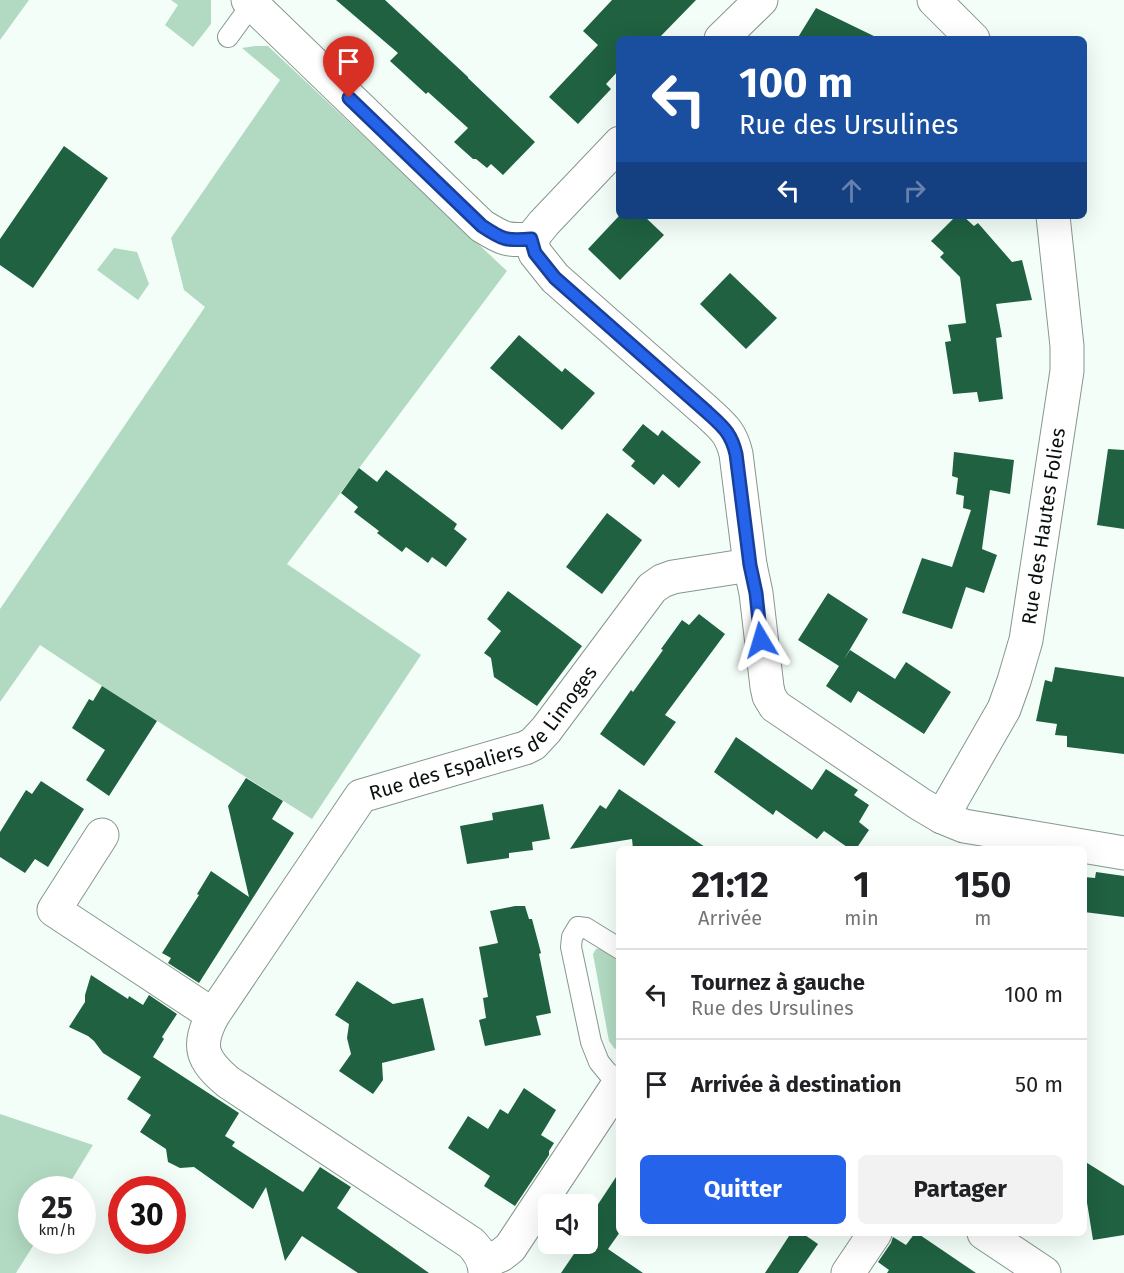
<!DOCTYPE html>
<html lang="fr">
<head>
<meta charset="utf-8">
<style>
	body { margin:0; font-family:"Fira Sans",sans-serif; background:#f2f2f2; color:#202124; height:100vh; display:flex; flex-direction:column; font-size:22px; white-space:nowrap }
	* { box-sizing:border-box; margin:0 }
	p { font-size:20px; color:#757577 }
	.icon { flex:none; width:33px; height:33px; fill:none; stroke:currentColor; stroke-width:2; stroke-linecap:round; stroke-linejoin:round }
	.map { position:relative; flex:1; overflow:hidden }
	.panel { position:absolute; left:616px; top:846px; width:471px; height:390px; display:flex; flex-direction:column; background:#fff; border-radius:9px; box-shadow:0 6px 24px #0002 }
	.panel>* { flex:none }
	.guide { position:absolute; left:616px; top:36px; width:471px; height:183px; border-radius:9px; box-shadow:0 6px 24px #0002; background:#1a4fa0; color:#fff; overflow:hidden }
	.controls { position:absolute; left:538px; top:1194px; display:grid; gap:12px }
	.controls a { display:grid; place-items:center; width:60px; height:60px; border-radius:9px; background:#fff; box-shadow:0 6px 24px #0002; font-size:30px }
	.speed { position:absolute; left:18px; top:1176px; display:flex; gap:12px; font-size:30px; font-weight:700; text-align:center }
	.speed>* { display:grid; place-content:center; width:78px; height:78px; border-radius:50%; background:#fff; box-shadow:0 6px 24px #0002; line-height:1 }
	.speed small { font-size:15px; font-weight:400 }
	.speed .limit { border:9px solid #d22; background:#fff; color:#111 }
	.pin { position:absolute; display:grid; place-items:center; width:51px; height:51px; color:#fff; margin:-62px -26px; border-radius:50% 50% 50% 0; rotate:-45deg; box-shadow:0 0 6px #0007 }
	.pin .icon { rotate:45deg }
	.me { position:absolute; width:66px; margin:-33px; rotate:353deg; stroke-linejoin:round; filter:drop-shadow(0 0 4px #0008) }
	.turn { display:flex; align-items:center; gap:21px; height:126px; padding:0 24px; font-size:27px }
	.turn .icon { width:78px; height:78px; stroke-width:2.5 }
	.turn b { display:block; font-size:42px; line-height:51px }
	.lanes { display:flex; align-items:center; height:57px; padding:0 24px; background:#0003; justify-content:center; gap:30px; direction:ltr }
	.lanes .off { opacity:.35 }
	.eta { display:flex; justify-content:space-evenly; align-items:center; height:102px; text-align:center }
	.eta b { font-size:36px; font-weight:700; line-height:42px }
	.action { display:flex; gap:12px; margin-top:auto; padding:12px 24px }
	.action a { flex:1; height:69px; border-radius:9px; background:#2563eb; color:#fff; font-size:24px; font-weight:700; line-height:69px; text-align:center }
	.action a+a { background:#f2f2f2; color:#202124 }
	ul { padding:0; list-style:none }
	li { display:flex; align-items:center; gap:18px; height:90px; padding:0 24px; border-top:2px solid #e0e0e0 }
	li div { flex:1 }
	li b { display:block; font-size:22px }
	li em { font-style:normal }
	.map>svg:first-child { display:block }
</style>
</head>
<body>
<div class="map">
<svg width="1124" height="1273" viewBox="0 0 1124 1273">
	<rect width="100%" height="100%" fill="#f4fef8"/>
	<path fill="#b2dac2" d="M0,0H29L0,40Z
		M171,0H211V24L193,47L165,25L178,5Z
		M255,46H268L507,271L287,564L421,655L312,819L102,686L40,645L0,702V609L205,307L184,290L171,238L280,80L242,48Z
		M114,248L137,252L149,284L138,300L97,270Z
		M602,948L619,957L620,1047L618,1050L614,1048L609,1041L593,954L596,949Z
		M0,1114L93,1145L66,1189L32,1190V1240L36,1241L16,1273H0Z"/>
	<path fill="#1f6141" d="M336,0H385L468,77V78L535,142L503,175L491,164L487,168L476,159H473L454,142L468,128L428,92L426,94L390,61L398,53Z
		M612,0H696L658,39H620V69L606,84L611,89L578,124L549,97L598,45L583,31Z
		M816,8L880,39H797Z
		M64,146L108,178L33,288L0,265V239Z
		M619,216H644L664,235L620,280L588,249Z
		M956,216H963L974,226L978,223L1012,262L1022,260L1032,300L996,304L1002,337L996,338L1003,399L979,402L977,392L953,394L945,342L951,341L948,325L966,323L960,277L940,257L944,253L931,241Z
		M730,273L777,318L746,349L700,304Z
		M519,335L562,372L565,368L595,393L562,430L490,368Z
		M643,424L658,436L662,430L701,462L679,488L663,474L654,485L631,466L635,461L622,450Z
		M1108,449L1124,450V529L1097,525Z
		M954,452L1014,460L1010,494L990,490L982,549L997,555L984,593L966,587L952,629L902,613L922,558L952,567L971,510L963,508L964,496L956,494L958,478L952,476Z
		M359,468L377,482L386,470L457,524L454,529L467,539L446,567L432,557L428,563L406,547L402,552L377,533L379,531L354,512L358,507L341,493Z
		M607,513L642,540L602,594L566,567Z
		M508,591L582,646L537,706L494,677L491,658L484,653L501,631L487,619Z
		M828,593L868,619L843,661L850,650L895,679L906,662L951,692L924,734L858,691L851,703L826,686L839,666L798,640Z
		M699,614L725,634L665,715L676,722L644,766L600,734L631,690L633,692L663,650L661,649L682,620L689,625Z
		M1055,667L1124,677V754L1067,747V736L1055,735L1057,724L1036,721L1045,680L1052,682Z
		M102,686L157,721L109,796L86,780L105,750L72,728L89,699L93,701Z
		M736,737L812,790L826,769L858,790L854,795L869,805L859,822L869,830L856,849H850L824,831L817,839L776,810L773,815L714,772Z
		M246,778L283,801L272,819L294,833L199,983L168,963L171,958L162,953L199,895L197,894L211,871L249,897L228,806Z
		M41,781L84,809L48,867L35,859L25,873L0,857V832L26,790L32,794Z
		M619,789L708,849H633L632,839L570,849L600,805L606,809Z
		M543,804L550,839L532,842L533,850L509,853V858L467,864L460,826L493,820L492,813Z
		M1096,872L1124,876V917L1084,912V877L1095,878Z
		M515,906H525L529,919H532L541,953L539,954L551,1013L536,1016L541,1035L485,1046L479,1020L486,1018L483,998L488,997L479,947L498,943L490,911Z
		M91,975L128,999L129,996L143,1005L149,995L177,1014L162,1037L164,1039L153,1057L239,1113L225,1136L235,1142L232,1146L303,1192L320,1167L351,1187L337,1208L429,1273H358L302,1236L285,1261L266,1187L253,1209L194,1167L180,1168L168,1162L166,1149L140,1132L151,1115L127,1099L141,1077L103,1053L94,1041L88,1036L69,1027L85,1002V995Z
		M357,981L393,1004L423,998L435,1050L382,1063L383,1080L373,1094L339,1071L351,1054L347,1038L349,1024L335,1015Z
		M524,1088L556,1110L541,1135L554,1143L549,1151V1155L515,1206L484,1186L490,1176L448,1148L468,1116L488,1129L500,1109L508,1114Z
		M1084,1161L1124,1186V1235L1093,1240L1084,1184Z
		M620,1171V1232L608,1249L643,1273H561L578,1248L571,1244H588V1217L589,1218Z
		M791,1233H802L818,1244L798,1273H765Z
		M915,1233H917L976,1273H887L889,1270L878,1262L891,1243L893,1237L906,1245Z"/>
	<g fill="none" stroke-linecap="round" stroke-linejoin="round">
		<g stroke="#87978d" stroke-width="22">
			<path id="lane" d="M228,37L252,4
				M620,949L586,928L578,927L572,937L571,947L591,1042L599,1062L608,1073L620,1080"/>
		</g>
		<g stroke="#87978d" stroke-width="35">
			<g id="street">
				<path d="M248,0L482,226C503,239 507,241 531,239"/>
				<path d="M934,0L973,39"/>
				<path d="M721,39L761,0"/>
				<path d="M531,239L535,253L555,278L707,412C722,426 731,432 736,454L750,565L756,593L767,687L769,696L775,706L920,804L942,817L964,826L1124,853"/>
				<path d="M531,239L544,223L620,143"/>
				<path id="s1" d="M942,817L1004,709L1014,681L1026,640L1067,371V346L1053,216"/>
				<path d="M102,835L54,910L213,1015"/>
				<path d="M984,1233L1044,1273"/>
				<path d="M484,1262L501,1255L510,1248L620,1082"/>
				<path id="s2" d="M485,1273C485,1261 480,1252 471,1243L228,1082C202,1060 196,1046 213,1015L361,796L525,748L533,744L546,730L652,588L662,581L673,577L750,565"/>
				<path d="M848,1273L875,1233"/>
			</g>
		</g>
		<use href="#lane" stroke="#fff" stroke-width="20"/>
		<use href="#street" stroke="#fff" stroke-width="33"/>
	</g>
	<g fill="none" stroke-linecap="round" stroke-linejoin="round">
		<g stroke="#184099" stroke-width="15">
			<path id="route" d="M349,98L482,226C503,240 506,241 531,239L535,253L555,278L707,412C722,426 731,432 736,454L750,565L756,593L761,640"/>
		</g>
		<use href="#route" stroke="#2563eb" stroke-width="10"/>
	</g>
	<g text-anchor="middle" stroke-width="6" stroke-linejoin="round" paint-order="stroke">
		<g font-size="20" fill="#0a100c" stroke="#fff">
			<text dy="7" stroke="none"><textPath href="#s1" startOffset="312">Rue des Hautes Folies</textPath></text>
			<text dy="7" stroke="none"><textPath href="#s2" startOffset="810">Rue des Espaliers de Limoges</textPath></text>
		</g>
	</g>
</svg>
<div class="controls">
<a><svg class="icon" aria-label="sound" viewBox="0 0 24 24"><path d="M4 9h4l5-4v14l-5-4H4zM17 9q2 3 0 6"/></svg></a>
</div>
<div class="speed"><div>25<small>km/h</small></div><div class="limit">30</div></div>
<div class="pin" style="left:349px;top:98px;background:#d93025"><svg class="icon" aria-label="arrive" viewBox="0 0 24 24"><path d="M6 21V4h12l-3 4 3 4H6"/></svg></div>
<svg class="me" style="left:761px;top:640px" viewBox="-20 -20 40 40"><path d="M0-17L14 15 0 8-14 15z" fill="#2563eb" stroke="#fff" stroke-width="4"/></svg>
<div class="guide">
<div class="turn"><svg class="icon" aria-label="left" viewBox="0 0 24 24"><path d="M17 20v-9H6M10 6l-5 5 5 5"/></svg><div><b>100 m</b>Rue des Ursulines</div></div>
<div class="lanes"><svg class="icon" aria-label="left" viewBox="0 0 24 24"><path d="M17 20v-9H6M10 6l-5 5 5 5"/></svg><svg class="icon off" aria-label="ahead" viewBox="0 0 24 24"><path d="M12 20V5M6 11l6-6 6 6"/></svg><svg class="icon off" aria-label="right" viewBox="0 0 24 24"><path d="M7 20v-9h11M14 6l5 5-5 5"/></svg></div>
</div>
<section class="panel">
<div class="eta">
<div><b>21:12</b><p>Arrivée</p></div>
<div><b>1</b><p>min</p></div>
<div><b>150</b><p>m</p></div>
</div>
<ul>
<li><svg class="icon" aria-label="left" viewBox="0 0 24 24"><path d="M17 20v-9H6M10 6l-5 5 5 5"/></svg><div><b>Tournez à gauche</b><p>Rue des Ursulines</p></div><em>100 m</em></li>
<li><svg class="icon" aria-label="arrive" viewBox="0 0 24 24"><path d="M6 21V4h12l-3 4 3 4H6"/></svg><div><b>Arrivée à destination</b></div><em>50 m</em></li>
</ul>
<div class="action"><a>Quitter</a><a>Partager</a></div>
</section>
</div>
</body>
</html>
